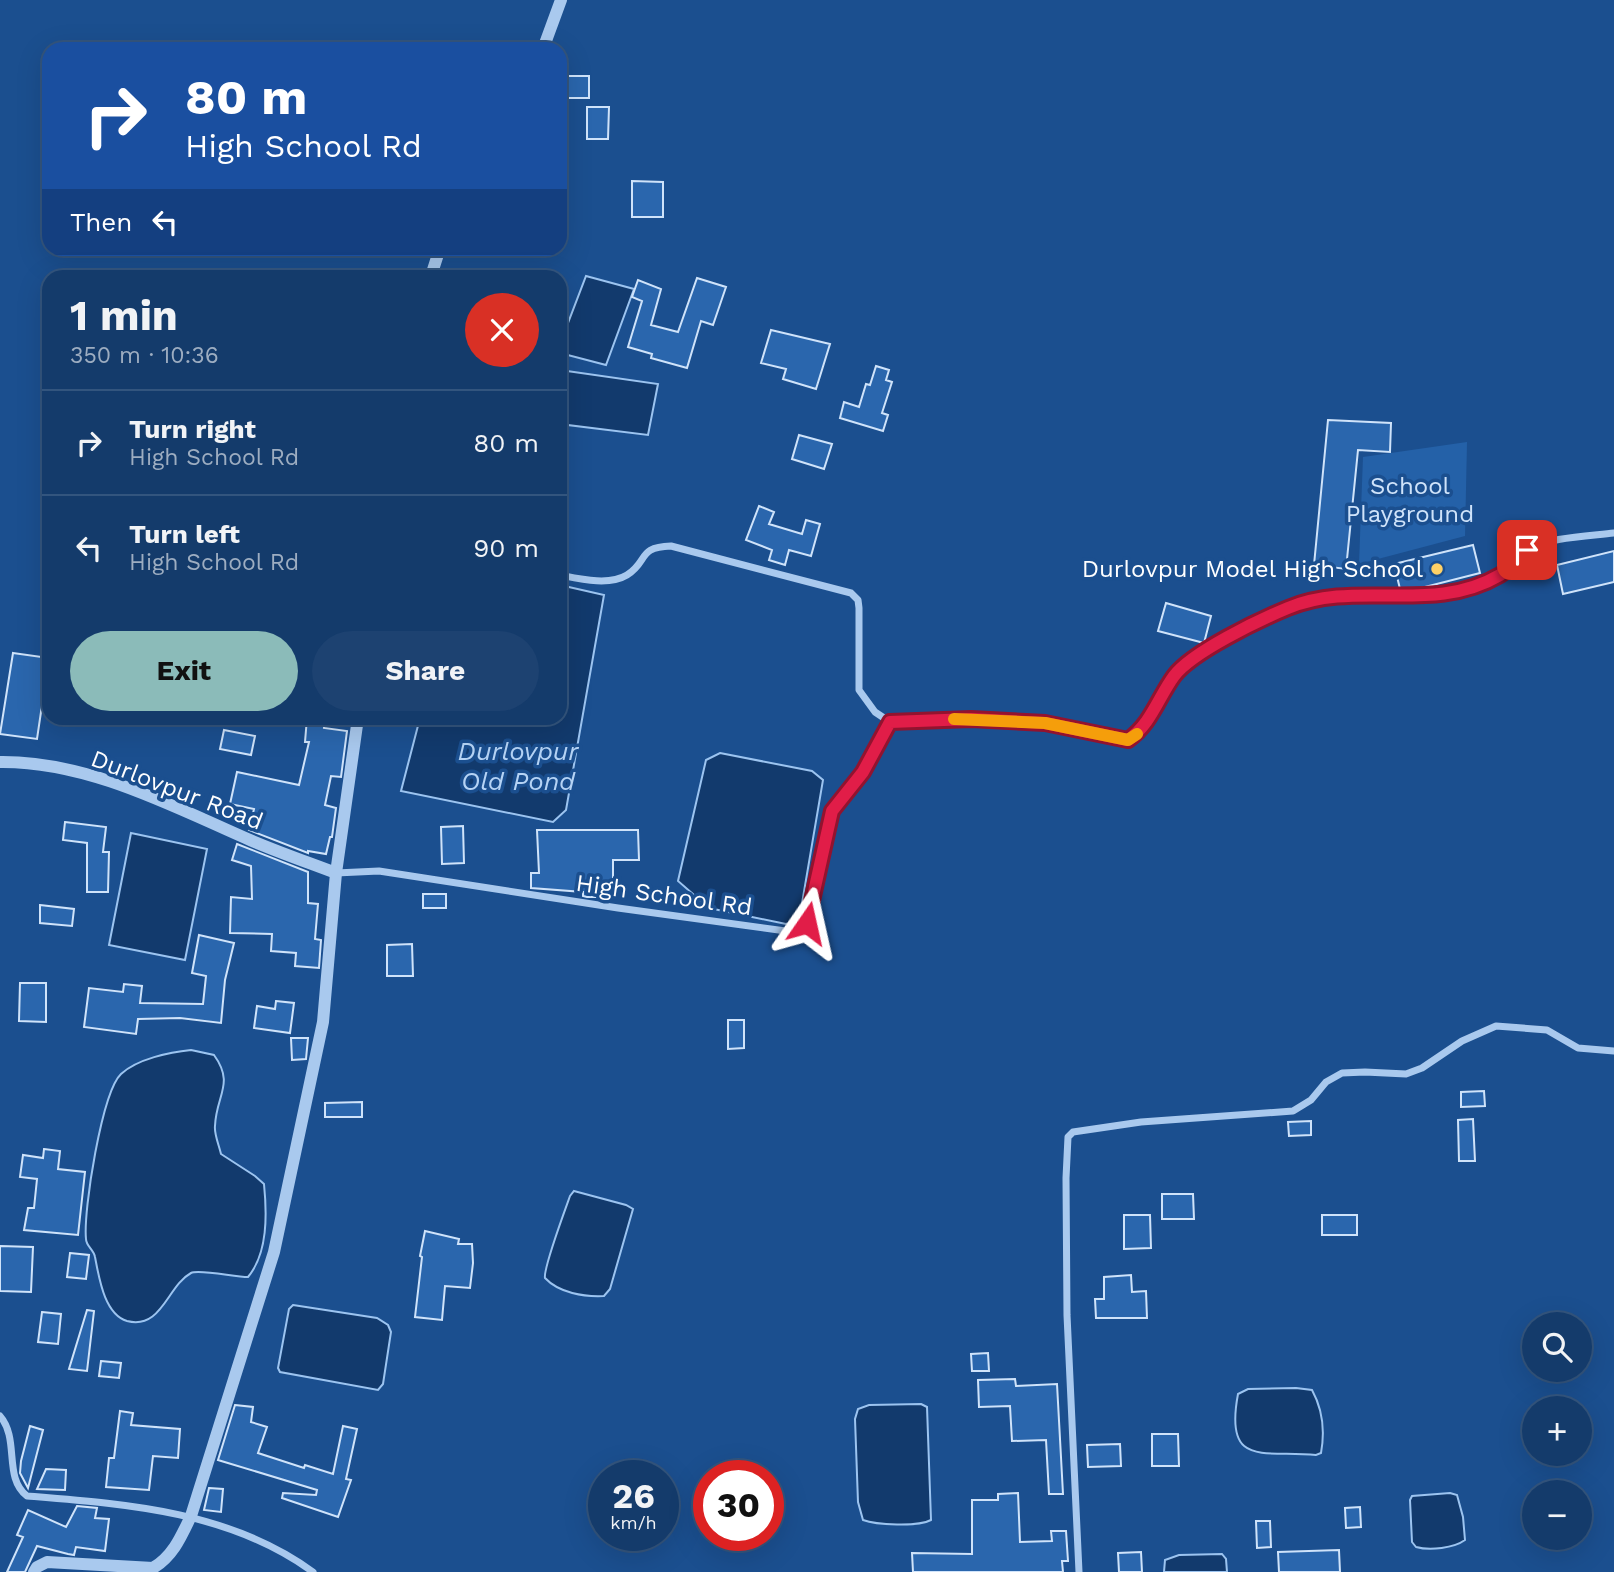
<!DOCTYPE html>
<html lang="en">
<head>
<meta charset="utf-8">
<style>
	body { margin:0; font-family:"Work Sans",sans-serif; background:#1d4271; color:#f1f3f6; height:100vh; display:flex; flex-direction:column; font-size:26px; white-space:nowrap }
	* { box-sizing:border-box; margin:0 }
	p { font-size:23px; color:#9dadc1 }
	.icon { flex:none; width:38px; height:38px; fill:none; stroke:currentColor; stroke-width:2; stroke-linecap:round; stroke-linejoin:round }
	.map { position:relative; flex:1; overflow:hidden }
	.sheet { position:absolute; left:42px; top:270px; width:525px; height:455px; display:flex; flex-direction:column; background:#143b6b; border-radius:21px; box-shadow:0 7px 28px #0002,0 0 0 2px #33557e }
	.sheet>* { flex:none }
	.banner { position:absolute; left:42px; top:42px; width:525px; height:214px; border-radius:21px; box-shadow:0 7px 28px #0002,0 0 0 2px #33557e; background:#1a4fa0; color:#fff; overflow:hidden }
	.controls { position:absolute; left:1522px; top:1312px; display:grid; gap:14px }
	.controls a { display:grid; place-items:center; width:70px; height:70px; border-radius:50%; background:#143b6b; box-shadow:0 7px 28px #0002,0 0 0 2px #33557e; font-size:35px }
	.speed { position:absolute; left:588px; top:1460px; display:flex; gap:14px; font-size:35px; font-weight:700; text-align:center }
	.speed>* { display:grid; place-content:center; width:91px; height:91px; border-radius:50%; background:#143b6b; box-shadow:0 7px 28px #0002,0 0 0 2px #33557e; line-height:1 }
	.speed small { font-size:18px; font-weight:400 }
	.speed .limit { border:10px solid #d22; background:#fff; color:#111 }
	.pin { position:absolute; display:grid; place-items:center; width:60px; height:60px; color:#fff; margin:-30px; border-radius:14px; box-shadow:0 4px 10px #0006 }
	.me { position:absolute; width:77px; margin:-38px; rotate:11deg; stroke-linejoin:round; filter:drop-shadow(0 0 5px #0008) }
	.turn { display:flex; align-items:center; gap:24px; height:147px; padding:0 28px; font-size:32px }
	.turn .icon { width:91px; height:91px; stroke-width:2.5 }
	.turn b { display:block; font-size:49px; line-height:60px }
	.then { display:flex; align-items:center; height:66px; padding:0 28px; background:#0003; gap:14px; font-size:26px }
	.round { display:grid; place-items:center; flex:none; width:74px; height:74px; border-radius:37px; background:#1d4271 }
	.summary { display:flex; align-items:center; justify-content:space-between; height:119px; padding:0 28px }
	h1 { font-size:42px; font-weight:700; line-height:52px }
	.action { display:flex; gap:14px; margin-top:auto; padding:14px 28px }
	.action a { flex:1; height:80px; border-radius:42px; background:#8bbbb9; color:#111; font-size:28px; font-weight:700; line-height:80px; text-align:center }
	.action a+a { background:#1d4271; color:#f1f3f6 }
	ul { padding:0; list-style:none }
	li { display:flex; align-items:center; gap:21px; height:105px; padding:0 28px; border-top:2px solid #33557e }
	li div { flex:1 }
	li b { display:block; font-size:26px }
	li em { font-style:normal }
	.map>svg:first-child { display:block }
</style>
</head>
<body>
<div class="map">
<svg width="1614" height="1572" viewBox="0 0 1614 1572">
	<rect width="100%" height="100%" fill="#1b4f8f"/>
	<path fill="#2461a8" d="M1467,442L1465,536L1359,564L1363,457Z"/>
	<path fill="#123a6d" stroke="#9cc4f0" stroke-width="2" d="M586,276L634,289L606,365L560,353V344Z
		M560,370L658,384L648,435L560,424Z
		M560,585L604,595L566,810L553,822L401,791L420,718H560Z
		M720,753L812,771L823,780L799,921L786,924L709,908L678,881L706,760Z
		M131,833L207,849L185,960L109,945Z
		M191,1050L214,1055C235,1084 216,1095 215,1126C214,1134 219,1145 221,1154L255,1176L264,1184C267,1214 268,1253 248,1277C235,1277 199,1269 191,1273C167,1286 162,1330 127,1321C104,1314 99,1277 95,1257C94,1250 86,1246 86,1239C83,1211 102,1092 121,1074C137,1059 170,1052 191,1050Z
		M574,1191L626,1205L633,1209L610,1289L604,1296C584,1297 559,1293 545,1278C543,1269 565,1210 570,1196Z
		M293,1305L377,1318L388,1325L391,1332L383,1384L378,1390L280,1372L278,1368L289,1309Z
		M1296,1388L1312,1390C1323,1410 1325,1431 1321,1453L1316,1455C1263,1450 1224,1468 1238,1394L1248,1389Z
		M921,1404L927,1407L931,1520C918,1527 876,1525 863,1520L858,1502L855,1419L858,1409L869,1405Z
		M1450,1493L1457,1495L1463,1517L1465,1540C1454,1548 1430,1551 1416,1547L1412,1542L1410,1500L1412,1496Z
		M1222,1554L1226,1559L1227,1572H1164L1165,1560L1179,1555Z"/>
	<path fill="#2a66ad" stroke="#cfe3fa" stroke-width="2" d="M568,76H589V98H568Z
		M587,107H609L608,139H587Z
		M632,181L663,182V217H632Z
		M697,278L726,287L713,325L701,321L687,368L651,358L652,354L628,347L642,301L632,297L638,280L661,289L651,325L678,332Z
		M771,330L830,344L816,389L783,379L786,369L761,363Z
		M876,366L889,370L886,380L892,382L882,413L888,415L883,431L840,418L844,402L859,407L866,384L870,385Z
		M1328,420L1391,423L1390,452L1358,450L1346,569L1314,565Z
		M799,435L832,444L824,469L792,459Z
		M759,506L774,512L769,524L802,534L806,520L820,524L811,556L789,550L785,565L769,560L772,550L746,540Z
		M1473,545L1480,573L1417,589H1400L1394,564Z
		M1614,551V582L1563,594L1557,565Z
		M1166,603L1211,616L1204,643L1158,631Z
		M13,653L49,658L37,739L0,734Z
		M307,718H325L324,728L347,731L341,777L331,776L325,805L336,808L332,837H330L326,854L308,851V853L249,830L254,809L230,804L237,772L299,785L309,742H305Z
		M224,730L255,736L251,755L220,749Z
		M65,822L106,827L103,852H109L108,892H87V843L63,840Z
		M463,826L464,863L442,864L441,827Z
		M537,830H638L639,860H613V897H587L583,896V892L531,888V873H539Z
		M237,844L308,872V903L318,904L315,939L321,940L319,968L295,966L296,953L271,951L272,934L230,933L231,897L252,899L251,866L232,860Z
		M423,894H446V908H423Z
		M40,905L74,909L72,926L40,923Z
		M199,935L234,943L225,980L221,1023L180,1018L138,1019L136,1034L84,1027L89,988L123,992L124,984L142,986L140,1003L203,1004L206,976L192,973Z
		M412,944L413,976H387V945Z
		M20,983H46V1022L19,1021Z
		M276,1001L294,1003L290,1033L254,1028L257,1006L275,1009Z
		M728,1020H744V1048L728,1049Z
		M291,1038H308L306,1059L292,1060Z
		M1484,1091L1485,1106L1461,1107V1092Z
		M362,1102V1117H325V1103Z
		M1473,1119L1475,1161H1459L1458,1120Z
		M1311,1121V1135L1289,1136L1288,1122Z
		M44,1149L60,1151L58,1169L85,1172L78,1235L24,1230L28,1208H34L37,1179L20,1177L23,1155L43,1158Z
		M1162,1194H1193L1194,1219H1162Z
		M1124,1215H1150L1151,1248L1124,1249Z
		M1322,1215H1357V1235H1322Z
		M425,1231L459,1239L458,1244H472L473,1263L470,1288L445,1286L442,1320L415,1317L422,1257L420,1256Z
		M0,1246L33,1247L31,1292L0,1291Z
		M70,1253L89,1255L86,1279L67,1277Z
		M1131,1275L1132,1292L1146,1291L1147,1318H1096L1095,1299H1104V1277Z
		M87,1310L94,1311L87,1371L69,1369Z
		M42,1312L61,1314L58,1344L38,1342Z
		M988,1353L989,1371H972L971,1354Z
		M101,1361L121,1363L119,1378L99,1376Z
		M1015,1379L1016,1386L1057,1384L1063,1494H1049L1046,1440L1012,1441L1010,1406L979,1407L978,1380Z
		M235,1405L253,1407L251,1422L267,1427L258,1453L304,1468L305,1465L333,1474L343,1426L357,1429L346,1479L351,1480L338,1517L282,1498L283,1493L316,1495L317,1490L218,1460Z
		M120,1411L133,1413L131,1425L180,1429L178,1458L153,1456L149,1490L106,1487L109,1458H114Z
		M30,1426L43,1430L28,1488L20,1473L21,1461Z
		M1152,1434H1178L1179,1466H1152Z
		M1120,1444L1121,1466L1088,1467L1087,1445Z
		M46,1469L66,1470L65,1490L37,1489Z
		M209,1488L223,1489L221,1512L204,1510Z
		M1018,1493L1020,1542L1052,1541L1051,1531H1066L1068,1561H1062L1063,1572H913L912,1553L972,1554V1500H998V1494Z
		M77,1506L97,1508L95,1518L109,1519L105,1551L76,1547L74,1555L68,1554L37,1546L25,1572H7L23,1537L17,1535L28,1510L66,1527Z
		M1360,1507L1361,1527L1346,1528L1345,1508Z
		M1256,1521H1270L1271,1547L1257,1548Z
		M1339,1550L1340,1572H1279L1278,1552Z
		M1141,1552L1142,1572H1119L1118,1553Z"/>
	<g fill="none" stroke-linecap="round" stroke-linejoin="round">
		<path stroke="#a9c9ee" stroke-width="7" d="M560,575C580,579 609,586 627,575C649,561 637,547 671,546L851,593L858,600L859,608V690L875,712L890,722
			M336,873L379,871L618,908L793,932L803,929L807,923L832,811L863,772L890,722L971,719L1045,723L1128,740C1151,724 1159,698 1174,676C1181,667 1193,659 1203,653C1244,625 1293,600 1344,595C1384,591 1424,601 1465,591C1477,588 1494,580 1503,573C1512,566 1518,557 1526,551C1546,537 1590,536 1614,533
			M0,1416C20,1439 3,1478 27,1496C126,1504 230,1511 313,1572
			M1079,1572L1067,1315L1066,1178L1068,1137L1073,1132L1141,1122L1293,1111L1311,1100L1326,1082L1342,1073L1365,1072L1406,1074L1422,1068L1462,1041L1496,1026L1547,1030L1578,1048L1614,1051"/>
		<path stroke="#a9c9ee" stroke-width="12" d="M543,49L561,0
			M431,276L440,248
			M0,762C88,761 172,806 250,840C278,852 307,862 336,873
			M34,1572L37,1567L47,1562L153,1568C173,1556 181,1537 191,1516L274,1252L323,1022L336,873L358,718"/>
	</g>
	<g fill="none" stroke-linecap="round" stroke-linejoin="round">
		<g stroke="#92132f" stroke-width="18">
			<path id="route" d="M807,923L832,811L863,772L890,722L971,719L1045,723L1128,740C1151,724 1158,698 1174,676C1192,652 1259,620 1288,608C1358,579 1432,615 1500,575C1510,569 1519,558 1527,550"/>
		</g>
		<use href="#route" stroke="#e11d48" stroke-width="12"/>
		<path stroke="#f59e0b" stroke-width="12" d="M954,719L1045,723L1128,740L1137,734"/>
	</g>
	<circle fill="#ffd166" stroke="#1b4f8f" stroke-width="2.5" cx="1437" cy="569" r="7"/>
	<g text-anchor="middle" stroke-width="7" stroke-linejoin="round" paint-order="stroke">
		<g font-size="24" fill="#cfe3fa" stroke="#1b4f8f">
			<text x="1410" y="494">School<tspan x="1410" dy="28">Playground</tspan></text>
		</g>
		<g font-size="24" fill="#fff" stroke="#1b4f8f" text-anchor="end">
			<text x="1423" y="577">Durlovpur Model High School</text>
		</g>
		<g font-size="24" fill="#fff" stroke="#1b4f8f">
			<text transform="translate(177 790) rotate(21)" y="8">Durlovpur Road</text>
			<text transform="translate(664 895) rotate(8)" y="8">High School Rd</text>
		</g>
		<g font-size="26" font-style="italic" fill="#b5d3f5" stroke="#1b4f8f">
			<text x="518" y="760">Durlovpur<tspan x="518" dy="30">Old Pond</tspan></text>
		</g>
	</g>
</svg>
<div class="controls">
<a><svg class="icon" aria-label="search" viewBox="0 0 24 24"><circle cx="10" cy="10" r="6"/><path d="M15 15l6 6"/></svg></a>
<a>+</a>
<a>−</a>
</div>
<div class="speed"><div>26<small>km/h</small></div><div class="limit">30</div></div>
<div class="pin" style="left:1527px;top:550px;background:#d93025"><svg class="icon" aria-label="arrive" viewBox="0 0 24 24"><path d="M6 21V4h12l-3 4 3 4H6"/></svg></div>
<svg class="me" style="left:807px;top:923px" viewBox="-20 -20 40 40"><path d="M0-17L14 15 0 8-14 15z" fill="#e11d48" stroke="#fff" stroke-width="4"/></svg>
<div class="banner">
<div class="turn"><svg class="icon" aria-label="right" viewBox="0 0 24 24"><path d="M7 20v-9h11M14 6l5 5-5 5"/></svg><div><b>80 m</b>High School Rd</div></div>
<div class="then">Then<svg class="icon" aria-label="left" viewBox="0 0 24 24"><path d="M17 20v-9H6M10 6l-5 5 5 5"/></svg></div>
</div>
<section class="sheet">
<div class="summary"><div><h1>1 min</h1><p>350 m · 10:36</p></div><a class="round" style="background:#d93025;color:#fff"><svg class="icon" aria-label="close" viewBox="0 0 24 24"><path d="M6 6l12 12M18 6L6 18"/></svg></a></div>
<ul>
<li><svg class="icon" aria-label="right" viewBox="0 0 24 24"><path d="M7 20v-9h11M14 6l5 5-5 5"/></svg><div><b>Turn right</b><p>High School Rd</p></div><em>80 m</em></li>
<li><svg class="icon" aria-label="left" viewBox="0 0 24 24"><path d="M17 20v-9H6M10 6l-5 5 5 5"/></svg><div><b>Turn left</b><p>High School Rd</p></div><em>90 m</em></li>
</ul>
<div class="action"><a>Exit</a><a>Share</a></div>
</section>
</div>
</body>
</html>
